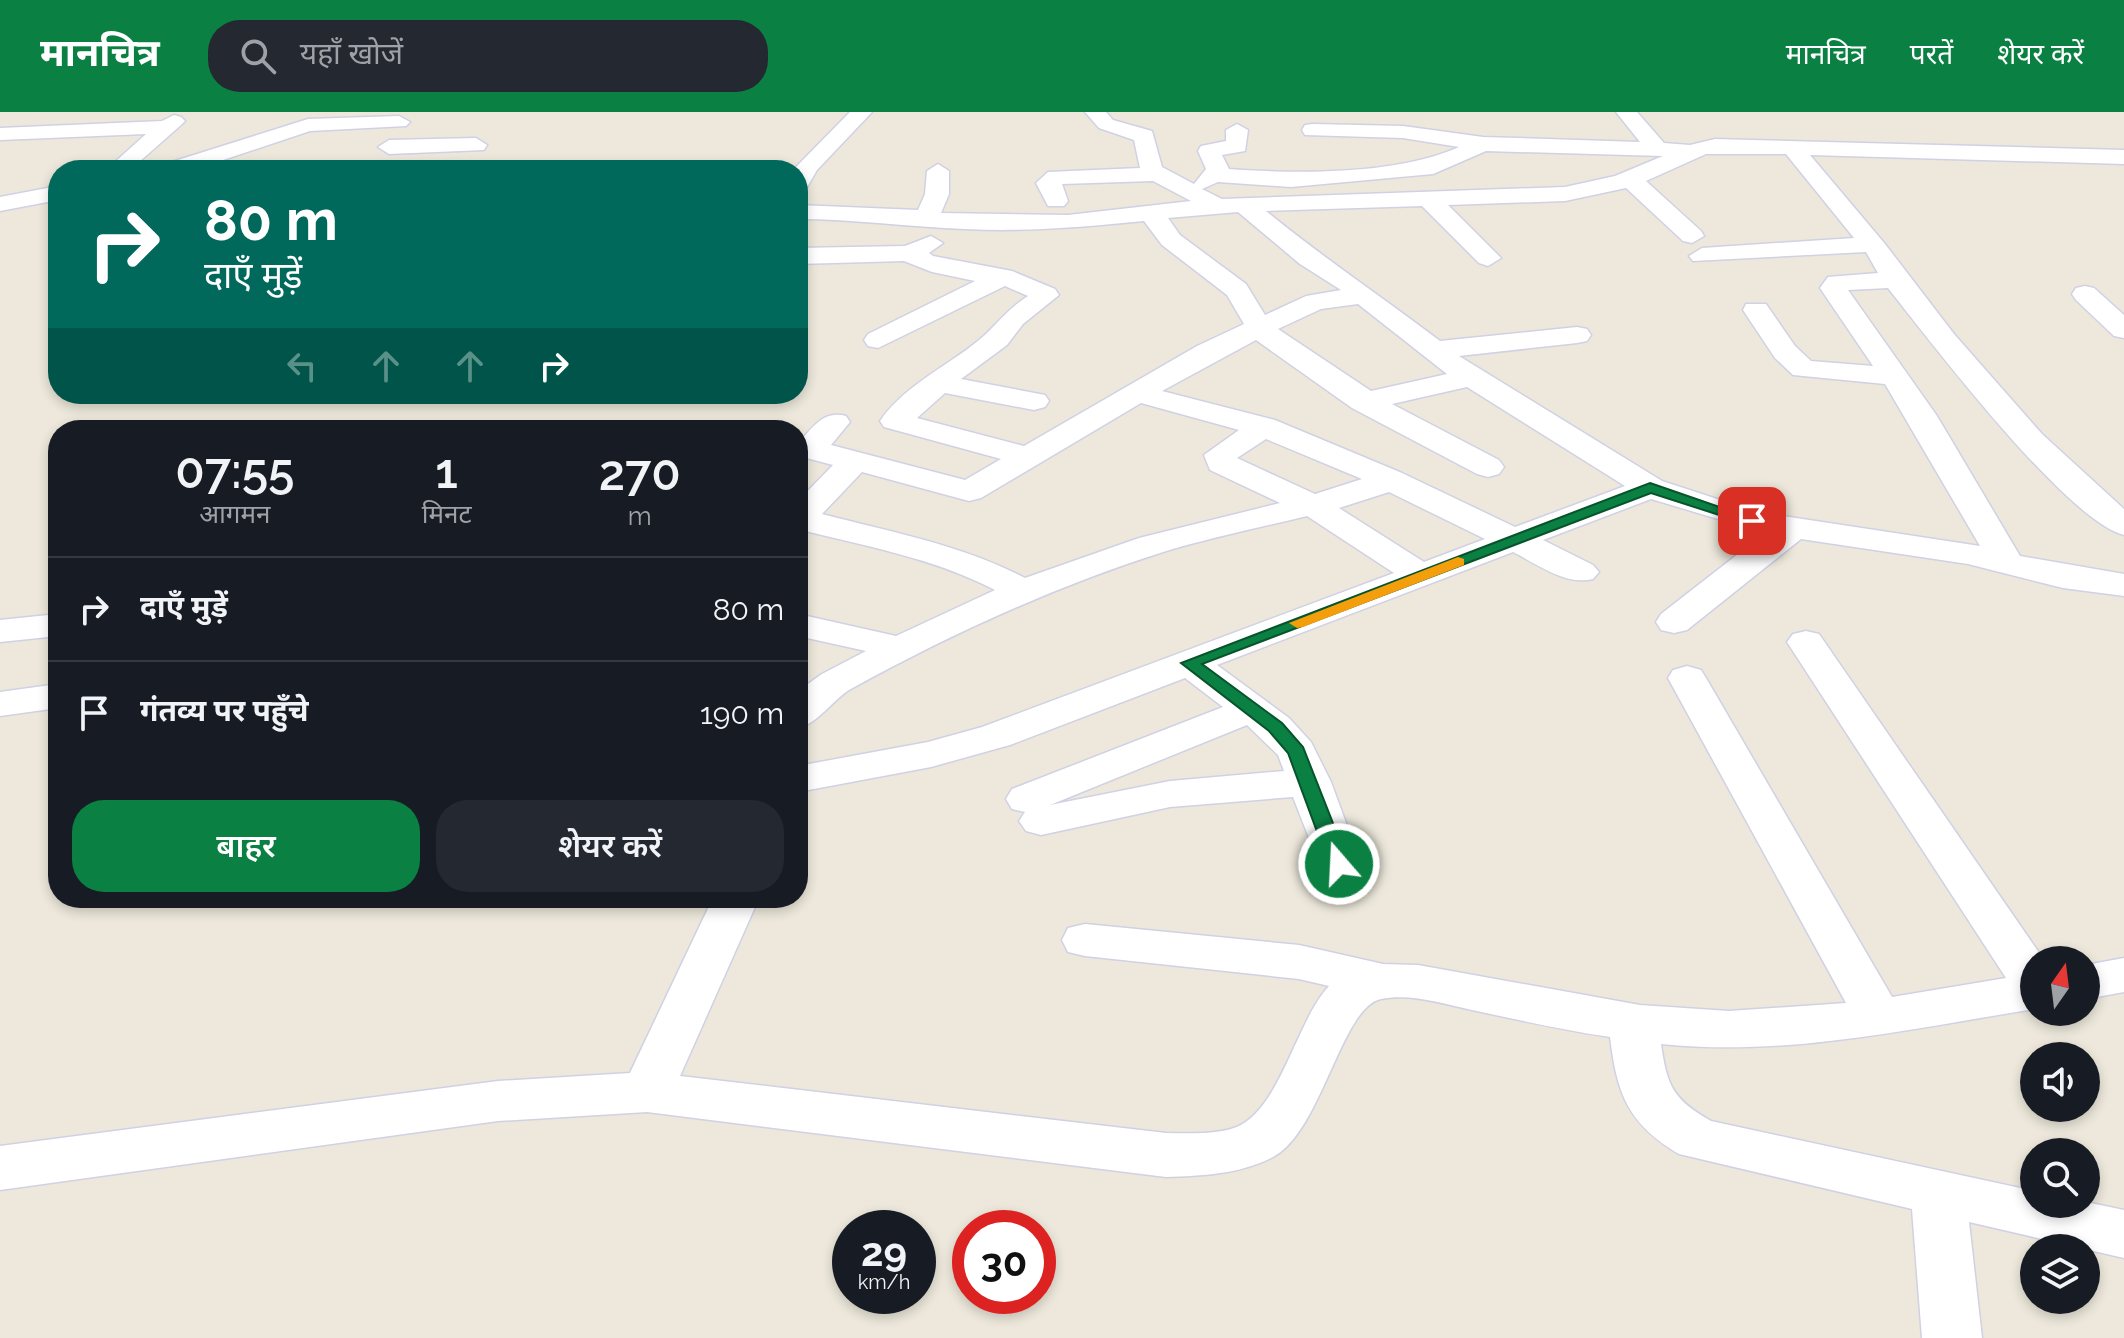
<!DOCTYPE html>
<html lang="hi">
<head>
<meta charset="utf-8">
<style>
	body { margin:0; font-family:Raleway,"Noto Sans Devanagari",sans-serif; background:#242831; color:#f1f3f6; height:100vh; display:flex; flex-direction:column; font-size:30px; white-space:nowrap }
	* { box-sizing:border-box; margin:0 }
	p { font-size:26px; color:#9ea1a6 }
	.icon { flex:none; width:44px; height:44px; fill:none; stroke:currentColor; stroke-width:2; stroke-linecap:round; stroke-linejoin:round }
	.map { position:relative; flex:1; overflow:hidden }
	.details { position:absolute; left:48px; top:308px; width:760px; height:488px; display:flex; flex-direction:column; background:#171b24; border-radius:32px; box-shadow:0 4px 12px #0003 }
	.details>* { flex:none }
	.guide { position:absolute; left:48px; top:48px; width:760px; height:244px; border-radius:32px; box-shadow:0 4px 12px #0003; background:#00695c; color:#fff; overflow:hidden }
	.needle { width:52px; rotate:14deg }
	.controls { position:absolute; left:2020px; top:834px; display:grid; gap:16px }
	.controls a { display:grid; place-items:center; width:80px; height:80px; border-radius:50%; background:#171b24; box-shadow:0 4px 12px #0003; font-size:40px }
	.speed { position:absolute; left:832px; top:1098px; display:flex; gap:16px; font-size:40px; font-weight:700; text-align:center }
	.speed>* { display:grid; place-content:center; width:104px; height:104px; border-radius:50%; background:#171b24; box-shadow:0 4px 12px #0003; line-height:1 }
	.speed small { font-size:20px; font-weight:400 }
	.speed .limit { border:12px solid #d22; background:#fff; color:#111 }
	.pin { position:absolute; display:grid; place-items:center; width:68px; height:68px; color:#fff; margin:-34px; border-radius:16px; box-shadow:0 4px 12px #0006 }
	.me { position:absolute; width:88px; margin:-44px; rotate:341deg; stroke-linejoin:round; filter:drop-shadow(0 0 6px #0008) }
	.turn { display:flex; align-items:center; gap:28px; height:168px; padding:0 24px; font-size:36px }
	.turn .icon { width:104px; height:104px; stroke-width:2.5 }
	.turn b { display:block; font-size:56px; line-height:68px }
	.lanes { display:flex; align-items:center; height:76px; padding:0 24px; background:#0003; justify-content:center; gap:40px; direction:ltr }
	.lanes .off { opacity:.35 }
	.eta { display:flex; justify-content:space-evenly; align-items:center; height:136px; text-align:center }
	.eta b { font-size:48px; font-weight:600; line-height:56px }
	.primary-button { display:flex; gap:16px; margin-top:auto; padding:16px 24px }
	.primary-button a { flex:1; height:92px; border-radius:32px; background:#0b8043; color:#fff; font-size:32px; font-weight:600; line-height:92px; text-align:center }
	.primary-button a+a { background:#242831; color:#f1f3f6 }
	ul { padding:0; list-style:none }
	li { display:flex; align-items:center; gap:24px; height:104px; padding:0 24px; border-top:2px solid #363941 }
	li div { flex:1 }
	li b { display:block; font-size:30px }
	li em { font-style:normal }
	header { display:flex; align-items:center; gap:48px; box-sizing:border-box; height:112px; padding:0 40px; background:#0b8043; color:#fff }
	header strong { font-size:38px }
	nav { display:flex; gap:44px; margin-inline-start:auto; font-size:28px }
	.search { width:560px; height:72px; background:#242831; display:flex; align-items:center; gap:20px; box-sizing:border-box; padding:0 28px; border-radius:32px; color:#9ea1a6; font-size:30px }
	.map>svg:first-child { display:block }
</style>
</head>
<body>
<header>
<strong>मानचित्र</strong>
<div class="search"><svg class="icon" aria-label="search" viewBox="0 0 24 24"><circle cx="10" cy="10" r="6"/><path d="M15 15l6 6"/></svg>यहाँ खोजें</div>
<nav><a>मानचित्र</a><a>परतें</a><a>शेयर करें</a></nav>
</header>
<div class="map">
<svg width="2124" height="1226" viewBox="0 0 2124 1226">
	<rect width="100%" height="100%" fill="#ede8db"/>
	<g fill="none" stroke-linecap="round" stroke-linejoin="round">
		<g stroke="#d0d1e4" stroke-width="3">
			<path id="minor" d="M850,0H872L817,58L806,77L798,79L796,55Z
				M1085,0H1106L1113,8L1152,19L1162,55L1194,72L1206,57L1198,39L1201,34L1226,29V18L1237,12L1248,18L1245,39L1222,43L1229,57C1297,62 1396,63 1459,35L1403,26L1305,23L1302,18L1305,13L1313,12L1403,14L1483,25L1640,30L1616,0H1637L1664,31L1690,33L1715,27L2124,38V52L1810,43L1885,132L1954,222L2042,322L2124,397V423C2067,409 1930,229 1888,176L1848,178L1937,304L2020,444L2124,462V484L2063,476L1968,452L1801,427L1687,518L1674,521L1661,518L1656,510L1661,502L1765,421L1651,387L1543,428L1593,453L1599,460L1593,467C1566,474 1537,452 1513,440L1217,553L1289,606L1311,630L1331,670L1361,752L1355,762L1339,767L1323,762L1293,685L1170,695L1041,723L1026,719L1019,709L1025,700L1012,697L1006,687L1012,677L1223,595L1185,566L1010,633L931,655L798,680V654L928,630L982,615L1394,461L1307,404C1258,416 1208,426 1160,441C1051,476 949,523 849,578C831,590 818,611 798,616V579L822,562L866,539L798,524V502L896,524L995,478C934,446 864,434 798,417V389L833,353L799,344L798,332C812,316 823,298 846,304L850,310L831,333L965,368L1001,347L884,315L880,309C906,271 953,252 986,222C1002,207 1008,197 1028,184L1005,174L878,236L868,234L864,228L868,222L975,169L932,160L904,149L798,152V136L905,134L931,124L943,131L929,141L933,144L1012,159L1055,177L1059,183L1023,212L1007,233L961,267L1045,283L1049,289L1045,295L1034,298L945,281L917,306L1024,334L1197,234L1244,212L1227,183L1162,133L1144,109C1085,115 1025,120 965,117C909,115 854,107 798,107V93L918,98L925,82L927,59L938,52L949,59V82L941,101L1068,103L1191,89L1153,69L1062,72L1068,89L1064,94H1048L1036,71L1048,60L1140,56L1134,28L1099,16ZM1486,39L1663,44L1615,64L1565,75L1222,87L1202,77L1218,70L1291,75L1433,62ZM1706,42H1786L1854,126L1702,136L1689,144L1693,149L1866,140L1878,161L1828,165L1820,176L1873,254L1811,249L1795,234L1766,192H1746L1743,198L1775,246L1793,263L1885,272L1980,434L1757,400L1662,369L1459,244L1577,231L1587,229L1591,223L1587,217L1577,215L1440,229C1382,185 1322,145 1266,99L1422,94L1479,151L1488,154L1501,146L1448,93L1565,89L1626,76L1683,129L1692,131L1704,124L1701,119L1646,69ZM1238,100L1300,152L1341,178L1306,184L1265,203L1246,172L1180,123L1168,106ZM1358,192L1447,262L1371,279L1278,217L1321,197ZM1256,228L1352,296L1477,362L1488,365L1499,362L1504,355L1499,348L1392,292L1467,275L1625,374L1515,415L1402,361L1275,308L1162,279ZM1141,291L1239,318L1204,343L1210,358L1280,391L1139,426L1025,466C962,433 891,420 822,402L862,360L969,389L981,386ZM1266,327L1362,367L1315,382L1237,346ZM1389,380L1485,427L1424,450L1339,396ZM1247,613L1278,643L1284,659L1170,669L1050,693Z
				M174,3L181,5L185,9L181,13L130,58H106L146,22L0,28V16L162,9Z
				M399,4L410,10L406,14L310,19L193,58H159L162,53L308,7Z
				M476,26L487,33L484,38L389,42L378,35L389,28Z
				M58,74V88L0,99V85Z
				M2085,174L2094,176L2124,203V226L2114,224L2076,188L2072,182L2076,176Z
				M58,502V524L0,530V508Z
				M1806,519L1819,522L2044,848H2034V897C1910,917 1787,945 1661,932C1667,973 1672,987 1711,1009L2034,1079V1092L2086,1090L2124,1098V1146L1969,1110L1982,1226H1922L1912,1097L1679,1042C1628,1012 1617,982 1610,925C1564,918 1518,908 1472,898C1444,892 1410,881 1381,887C1341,895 1322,1019 1273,1045C1241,1062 1202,1064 1166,1065L647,1000L498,1009L0,1078V1034L498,969L630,961L713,786H759L680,964L1166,1021C1188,1021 1213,1023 1234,1016C1280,1000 1296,909 1329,874L1299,867L1085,844L1068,840L1062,828L1068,816L1085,812L1299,833L1383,852L1418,853L1640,893L1729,899L1846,891L1668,566L1673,558L1687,554L1701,558L1706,566L1892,885L2006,866L1787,530L1793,522Z
				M58,572V596L0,604V580Z
				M2124,846V880L2086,887V853Z"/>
		</g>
		<use href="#minor" fill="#fff" fill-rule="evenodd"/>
	</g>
	<path fill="#0b8043" stroke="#07532c" stroke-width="2" d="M1650,371L1760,409L1747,412L1651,381L1202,552L1282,611L1303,635L1349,752L1346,757H1332L1329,752L1288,641L1269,619L1181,551Z"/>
	<path fill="#f59e0b" d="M1458,445L1464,447V453L1303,515L1297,516L1289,511Z"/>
</svg>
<div class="controls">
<a><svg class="needle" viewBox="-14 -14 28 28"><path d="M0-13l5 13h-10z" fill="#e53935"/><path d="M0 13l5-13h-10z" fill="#9ea1a6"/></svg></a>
<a><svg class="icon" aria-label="sound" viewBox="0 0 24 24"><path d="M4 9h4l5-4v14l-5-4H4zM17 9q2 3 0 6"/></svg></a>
<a><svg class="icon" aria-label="search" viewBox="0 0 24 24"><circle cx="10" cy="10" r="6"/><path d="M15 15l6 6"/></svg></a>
<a><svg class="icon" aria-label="layers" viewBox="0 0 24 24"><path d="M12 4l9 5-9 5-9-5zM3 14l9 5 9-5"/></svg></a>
</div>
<div class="speed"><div>29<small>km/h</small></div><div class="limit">30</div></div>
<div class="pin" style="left:1752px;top:409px;background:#d93025"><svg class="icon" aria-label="arrive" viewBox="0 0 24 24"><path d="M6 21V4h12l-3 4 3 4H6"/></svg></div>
<svg class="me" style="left:1339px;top:752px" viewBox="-20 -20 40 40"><circle r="17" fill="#0b8043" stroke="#fff" stroke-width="3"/><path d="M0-11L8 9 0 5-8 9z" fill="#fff"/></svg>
<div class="guide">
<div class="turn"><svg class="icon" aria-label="right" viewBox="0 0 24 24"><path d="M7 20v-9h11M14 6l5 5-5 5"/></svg><div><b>80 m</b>दाएँ मुड़ें</div></div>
<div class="lanes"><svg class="icon off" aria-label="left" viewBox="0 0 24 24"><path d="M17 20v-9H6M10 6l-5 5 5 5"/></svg><svg class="icon off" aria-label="ahead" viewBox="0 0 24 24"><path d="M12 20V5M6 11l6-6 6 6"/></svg><svg class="icon off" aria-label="ahead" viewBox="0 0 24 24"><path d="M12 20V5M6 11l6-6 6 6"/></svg><svg class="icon" aria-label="right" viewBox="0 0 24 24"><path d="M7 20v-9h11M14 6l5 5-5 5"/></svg></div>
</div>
<section class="details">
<div class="eta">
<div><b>07:55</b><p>आगमन</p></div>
<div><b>1</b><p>मिनट</p></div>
<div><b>270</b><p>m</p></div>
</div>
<ul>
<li><svg class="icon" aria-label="right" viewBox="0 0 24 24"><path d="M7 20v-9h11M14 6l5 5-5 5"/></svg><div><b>दाएँ मुड़ें</b></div><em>80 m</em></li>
<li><svg class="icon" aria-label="arrive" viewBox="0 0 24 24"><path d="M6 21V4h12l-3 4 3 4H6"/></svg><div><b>गंतव्य पर पहुँचे</b></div><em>190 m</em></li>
</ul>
<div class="primary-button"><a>बाहर</a><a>शेयर करें</a></div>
</section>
</div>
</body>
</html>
